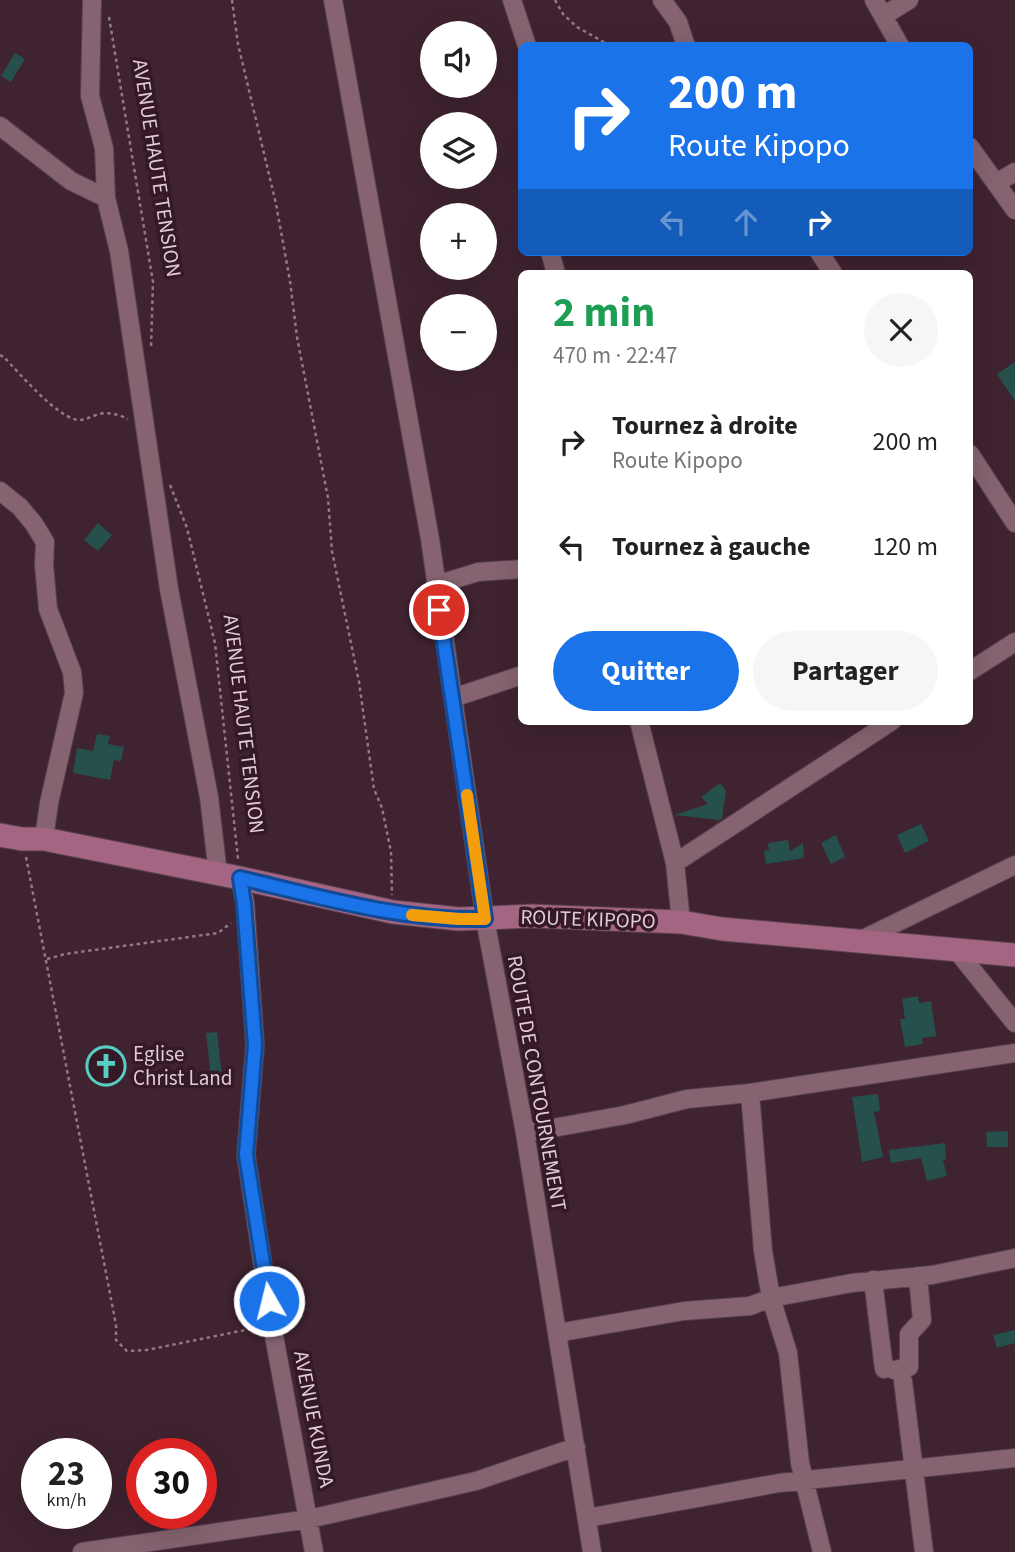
<!DOCTYPE html>
<html lang="fr">
<head>
<meta charset="utf-8">
<style>
	body { margin:0; font-family:"Source Sans 3",sans-serif; background:#f6f6f6; color:#222; height:100vh; display:flex; flex-direction:column; font-size:26px; white-space:nowrap }
	* { box-sizing:border-box; margin:0 }
	p { font-size:23px; color:#767676 }
	.icon { flex:none; width:38px; height:38px; fill:none; stroke:currentColor; stroke-width:2; stroke-linecap:round; stroke-linejoin:round }
	.map { position:relative; flex:1; overflow:hidden }
	.panel { position:absolute; left:518px; top:270px; width:455px; height:455px; display:flex; flex-direction:column; background:#fff; border-radius:10px; box-shadow:0 7px 28px #0002 }
	.panel>* { flex:none }
	.banner { position:absolute; left:518px; top:42px; width:455px; height:214px; border-radius:10px; box-shadow:0 7px 28px #0002; background:#1a73e8; color:#fff; overflow:hidden }
	.tools { position:absolute; left:420px; top:21px; display:grid; gap:14px }
	.tools a { display:grid; place-items:center; width:77px; height:77px; border-radius:50%; background:#fff; box-shadow:0 7px 28px #0002; font-size:35px }
	.speed { position:absolute; left:21px; top:1438px; display:flex; gap:14px; font-size:35px; font-weight:700; text-align:center }
	.speed>* { display:grid; place-content:center; width:91px; height:91px; border-radius:50%; background:#fff; box-shadow:0 7px 28px #0002; line-height:1 }
	.speed small { font-size:18px; font-weight:400 }
	.speed .limit { border:10px solid #d22; background:#fff; color:#111 }
	.pin { position:absolute; display:grid; place-items:center; width:60px; height:60px; color:#fff; margin:-30px; border:4px solid #fff; border-radius:50%; box-shadow:0 2px 7px #0007 }
	.me { position:absolute; width:77px; margin:-38px; rotate:352deg; stroke-linejoin:round; filter:drop-shadow(0 0 5px #0008) }
	.turn { display:flex; align-items:center; gap:24px; height:147px; padding:0 35px; font-size:32px }
	.turn .icon { width:91px; height:91px; stroke-width:2.5 }
	.turn b { display:block; font-size:49px; line-height:60px }
	.lanes { display:flex; align-items:center; height:66px; padding:0 35px; background:#0003; justify-content:center; gap:35px; direction:ltr }
	.lanes .off { opacity:.35 }
	.round { display:grid; place-items:center; flex:none; width:74px; height:74px; border-radius:37px; background:#f6f6f6 }
	.overview { display:flex; align-items:center; justify-content:space-between; height:119px; padding:0 35px }
	h1 { font-size:42px; font-weight:700; line-height:52px; color:#1e9e55 }
	.button { display:flex; gap:14px; margin-top:auto; padding:14px 35px }
	.button a { flex:1; height:80px; border-radius:42px; background:#1a73e8; color:#fff; font-size:28px; font-weight:700; line-height:80px; text-align:center }
	.button a+a { background:#f6f6f6; color:#222 }
	ul { padding:0; list-style:none }
	li { display:flex; align-items:center; gap:21px; height:105px; padding:0 35px }
	li div { flex:1 }
	li b { display:block; font-size:26px }
	li em { font-style:normal }
	.map>svg:first-child { display:block }
</style>
</head>
<body>
<div class="map">
<svg width="1015" height="1552" viewBox="0 0 1015 1552">
	<rect width="100%" height="100%" fill="#3f2330"/>
	<path fill="#25504b" d="M15,53L25,59L11,82L1,76Z
		M1015,362V401L997,374Z
		M98,523L112,535L98,551L84,540Z
		M97,734L110,736L108,744L124,747L121,761L114,760L110,780L73,773L77,748L93,751Z
		M720,783L726,791L722,819L719,820L674,815L708,804L701,797Z
		M921,824L929,841L905,853L897,835Z
		M836,835L845,857L831,864L821,843Z
		M788,840L790,851L803,843L804,858L766,864L764,851L769,850L768,843Z
		M918,996L919,1003L931,1001L936,1036L922,1038L923,1044L905,1047L900,1019H905L902,999Z
		M217,1032L222,1076L211,1078L206,1033Z
		M878,1094L880,1111L874,1112L883,1157L862,1162L852,1097Z
		M1008,1131V1147H987L986,1132Z
		M945,1143L946,1160H943L947,1176L927,1181L921,1158L891,1163L889,1150Z
		M1015,1330V1343L997,1348L993,1335Z"/>
	<g fill="none" stroke-linecap="round" stroke-linejoin="round">
		<g stroke="#59414d" stroke-width="20">
			<path id="minor" d="M92,0L90,96L104,148L106,198L119,251L169,589L209,797L218,874
				M333,0L430,539L485,919L525,1133L592,1552
				M512,0L527,46
				M662,0L678,22L686,46
				M874,0L900,46
				M883,16L909,0
				M0,126L71,181L106,198
				M970,147L1015,210
				M996,183L1015,172
				M550,252L556,273
				M819,252L833,273
				M970,454L1015,523
				M0,491L20,507L34,524L45,542L44,565L48,609L72,672L74,693L49,803L44,839
				M436,585L478,572L522,569
				M970,671L1015,642
				M453,698L522,675
				M639,721L675,863L681,922
				M675,863L892,721
				M240,878L245,903L255,1045L246,1155L272,1325L314,1552
				M861,940L1015,865
				M957,951L1015,1023
				M750,1093L763,1251L771,1298L788,1353L800,1463L822,1552
				M525,1133L625,1115L687,1099L750,1093L1015,1053
				M873,1280L884,1369
				M557,1333L684,1311L750,1306L771,1298L852,1283L932,1275L1015,1258
				M894,1370L909,1367V1334L922,1320L918,1276
				M903,1381L924,1552
				M587,1518L779,1483L1015,1458
				M82,1552L309,1519L476,1481L576,1447"/>
		</g>
		<g stroke="#59414d" stroke-width="25">
			<path id="major" d="M0,835L22,839H44L240,878L393,912L459,919L532,916L681,922L722,929L1015,955"/>
		</g>
		<path stroke="#917a84" stroke-width="2.5" stroke-dasharray="3.5 3.5" stroke-linecap="butt" d="M232,0L238,44L276,204L290,281L297,337L328,498L332,551L359,682L374,789L382,808L391,852L392,895
			M555,0L563,14L577,27L611,46
			M109,17L153,282L151,349
			M0,355L4,357C18,372 60,421 80,420C85,420 90,417 96,415C107,411 118,414 128,419
			M170,485L187,528L215,643L238,859
			M26,857L116,1325V1340L127,1351L147,1350L255,1328
			M47,959L65,954L218,933L231,923"/>
		<use href="#minor" stroke="#856371" stroke-width="18"/>
		<use href="#major" stroke="#a36581" stroke-width="23"/>
	</g>
	<g fill="none" stroke-linecap="round" stroke-linejoin="round">
		<g stroke="#114b97" stroke-width="18">
			<path id="route" d="M269,1301L246,1155L255,1045L244,904L240,878C320,897 402,921 485,919L439,610"/>
		</g>
		<use href="#route" stroke="#1a73e8" stroke-width="12"/>
		<path stroke="#f59e0b" stroke-width="12" d="M412,915L459,919H485L467,795"/>
	</g>
	<defs>
		<g id="church-ring" transform="scale(2.0125)"><circle r="9.5" fill="#351926" stroke="#56cec3" stroke-width="1.5"/><path d="M-1.2-6h2.4v3.5h3.3v2.4h-3.3V6h-2.4V-.1h-3.3v-2.4h3.3Z" fill="#56cec3"/></g>
	</defs>
	<g fill-rule="evenodd">
		<use href="#church-ring" x="106" y="1066"/>
	</g>
	<g text-anchor="middle" stroke-width="7" stroke-linejoin="round" paint-order="stroke">
		<g font-size="21" fill="#dfccd4" stroke="#351926">
			<text transform="translate(157 168) rotate(81)" y="7">AVENUE HAUTE TENSION</text>
			<text transform="translate(244 724) rotate(83)" y="7">AVENUE HAUTE TENSION</text>
			<text transform="translate(588 919) rotate(2)" y="7">ROUTE KIPOPO</text>
			<text transform="translate(537 1083) rotate(80)" y="7">ROUTE DE CONTOURNEMENT</text>
			<text transform="translate(314 1419) rotate(79)" y="7">AVENUE KUNDA</text>
		</g>
		<g font-size="21" fill="#dfccd4" stroke="#351926" text-anchor="start">
			<text x="133" y="1061">Eglise<tspan x="133" dy="24">Christ Land</tspan></text>
		</g>
	</g>
</svg>
<div class="tools">
<a><svg class="icon" aria-label="sound" viewBox="0 0 24 24"><path d="M4 9h4l5-4v14l-5-4H4zM17 9q2 3 0 6"/></svg></a>
<a><svg class="icon" aria-label="layers" viewBox="0 0 24 24"><path d="M12 4l9 5-9 5-9-5zM3 14l9 5 9-5"/></svg></a>
<a>+</a>
<a>−</a>
</div>
<div class="speed"><div>23<small>km/h</small></div><div class="limit">30</div></div>
<div class="pin" style="left:439px;top:610px;background:#d93025"><svg class="icon" aria-label="arrive" viewBox="0 0 24 24"><path d="M6 21V4h12l-3 4 3 4H6"/></svg></div>
<svg class="me" style="left:269px;top:1301px" viewBox="-20 -20 40 40"><circle r="17" fill="#1a73e8" stroke="#fff" stroke-width="3"/><path d="M0-11L8 9 0 5-8 9z" fill="#fff"/></svg>
<div class="banner">
<div class="turn"><svg class="icon" aria-label="right" viewBox="0 0 24 24"><path d="M7 20v-9h11M14 6l5 5-5 5"/></svg><div><b>200 m</b>Route Kipopo</div></div>
<div class="lanes"><svg class="icon off" aria-label="left" viewBox="0 0 24 24"><path d="M17 20v-9H6M10 6l-5 5 5 5"/></svg><svg class="icon off" aria-label="ahead" viewBox="0 0 24 24"><path d="M12 20V5M6 11l6-6 6 6"/></svg><svg class="icon" aria-label="right" viewBox="0 0 24 24"><path d="M7 20v-9h11M14 6l5 5-5 5"/></svg></div>
</div>
<section class="panel">
<div class="overview"><div><h1>2 min</h1><p>470 m · 22:47</p></div><a class="round"><svg class="icon" aria-label="close" viewBox="0 0 24 24"><path d="M6 6l12 12M18 6L6 18"/></svg></a></div>
<ul>
<li><svg class="icon" aria-label="right" viewBox="0 0 24 24"><path d="M7 20v-9h11M14 6l5 5-5 5"/></svg><div><b>Tournez à droite</b><p>Route Kipopo</p></div><em>200 m</em></li>
<li><svg class="icon" aria-label="left" viewBox="0 0 24 24"><path d="M17 20v-9H6M10 6l-5 5 5 5"/></svg><div><b>Tournez à gauche</b></div><em>120 m</em></li>
</ul>
<div class="button"><a>Quitter</a><a>Partager</a></div>
</section>
</div>
</body>
</html>
